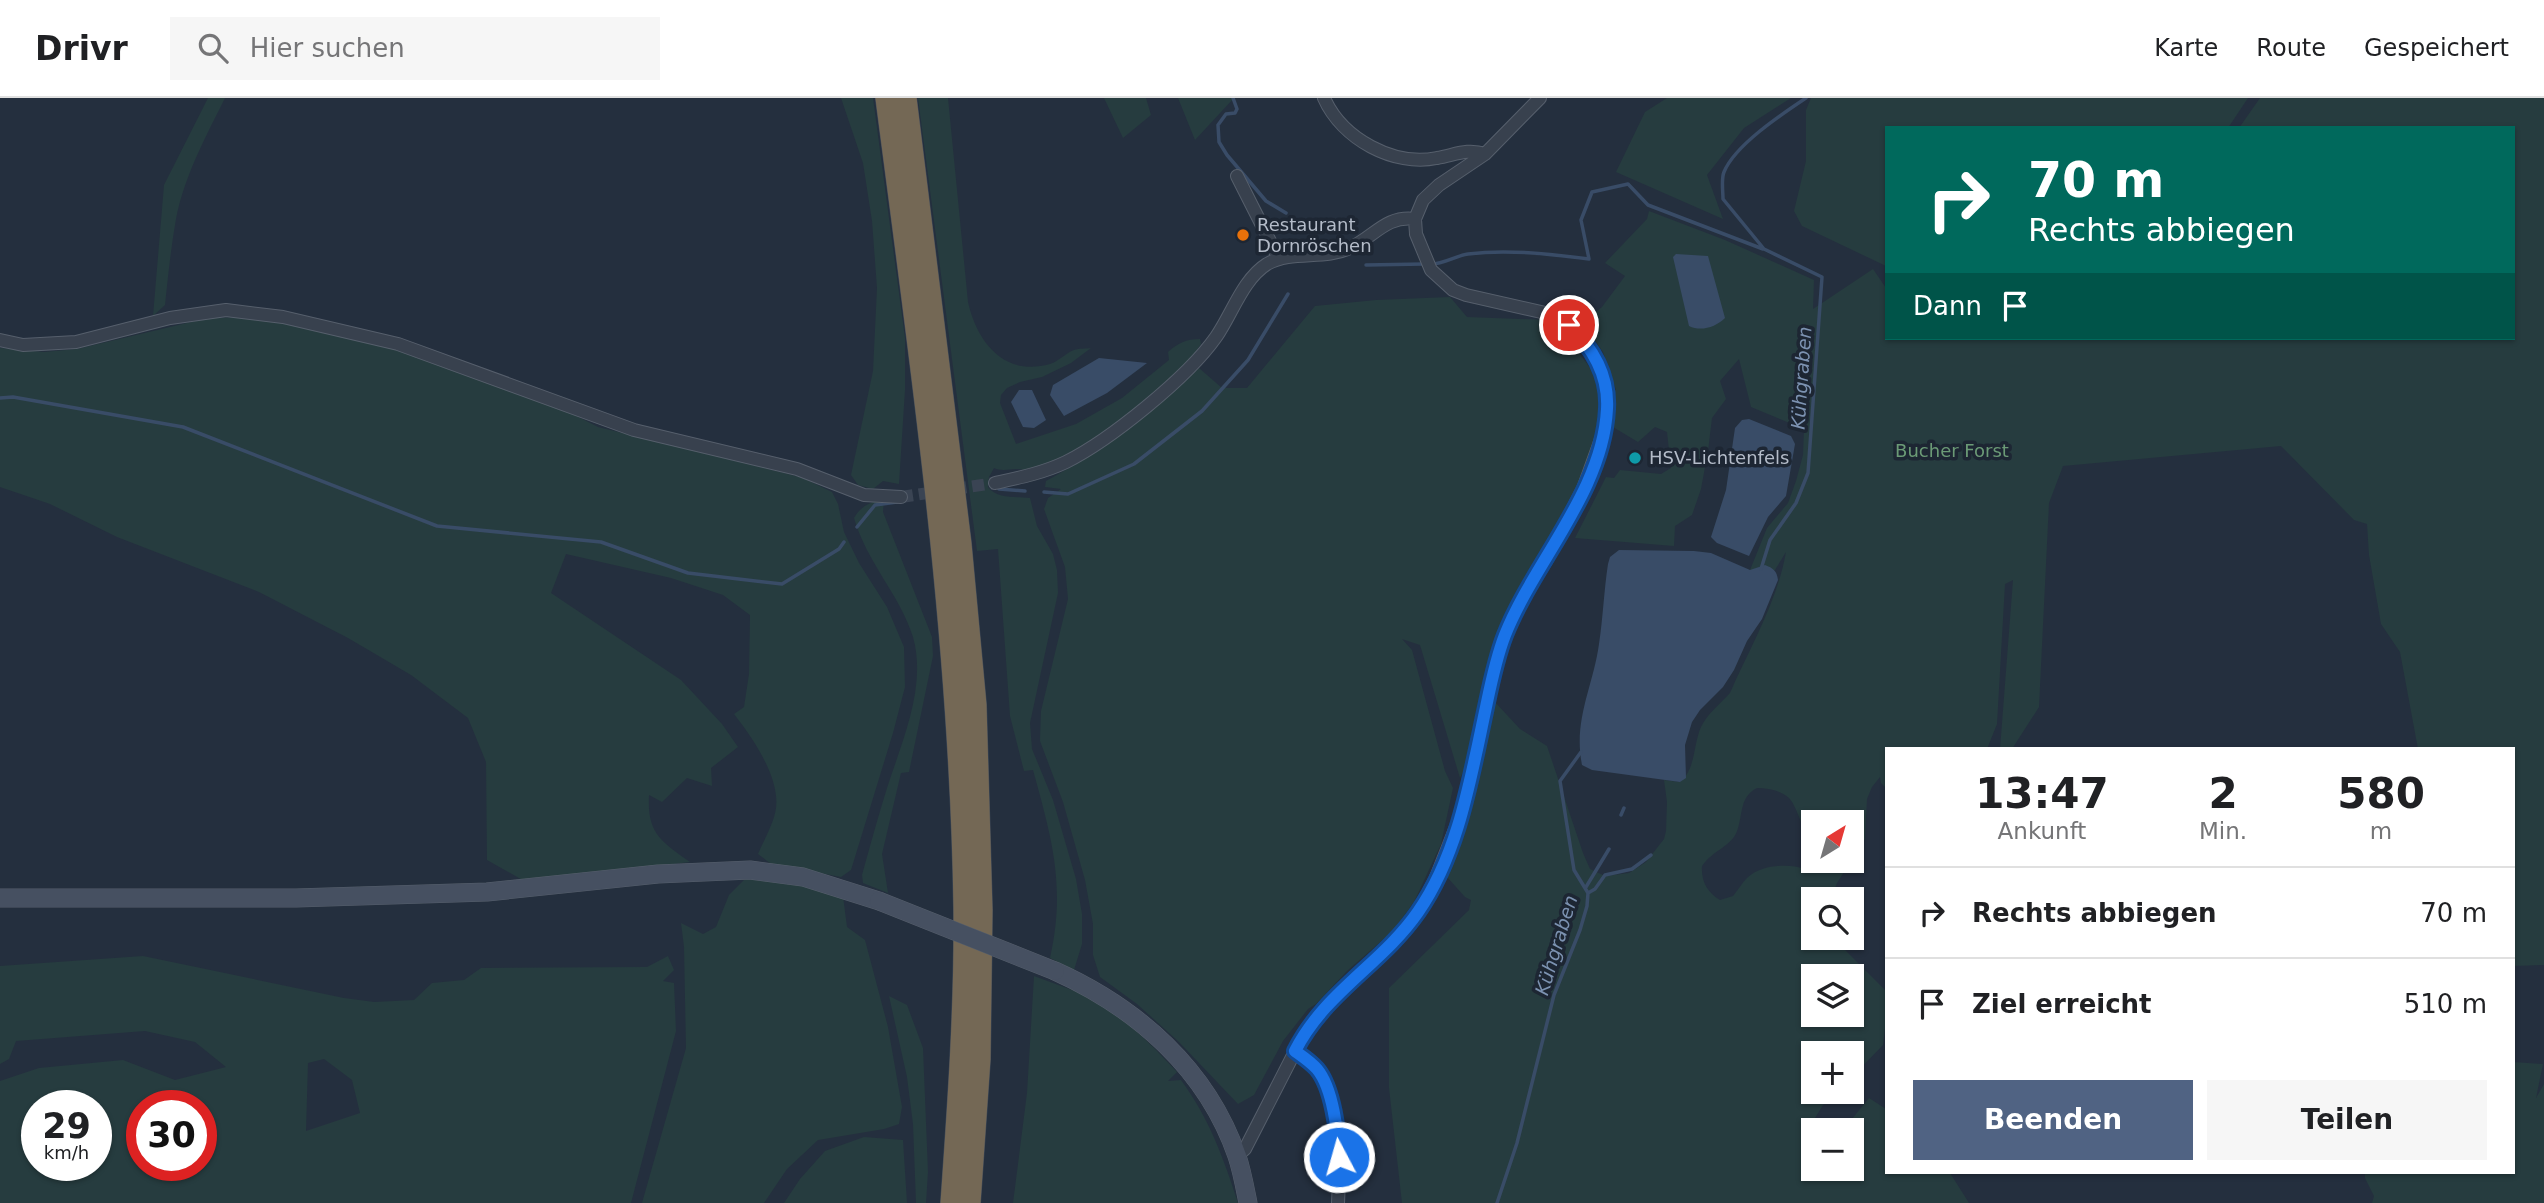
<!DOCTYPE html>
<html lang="de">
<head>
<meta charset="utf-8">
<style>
	body { margin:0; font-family:"DejaVu Sans",sans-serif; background:#f6f6f6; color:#202124; height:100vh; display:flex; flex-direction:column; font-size:26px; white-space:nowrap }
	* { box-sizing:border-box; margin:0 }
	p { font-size:23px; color:#757577 }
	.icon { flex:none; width:38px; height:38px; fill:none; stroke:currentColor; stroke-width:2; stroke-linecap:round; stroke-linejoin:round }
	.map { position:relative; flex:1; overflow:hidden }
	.drawer { position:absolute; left:1885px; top:649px; width:630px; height:427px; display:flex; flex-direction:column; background:#fff; border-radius:0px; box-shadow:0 2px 5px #0004 }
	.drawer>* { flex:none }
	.hud { position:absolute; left:1885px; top:28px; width:630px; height:214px; border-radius:0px; box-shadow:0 2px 5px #0004; background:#00695c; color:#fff; overflow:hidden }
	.needle { width:46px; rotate:37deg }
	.controls { position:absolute; left:1801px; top:712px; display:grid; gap:14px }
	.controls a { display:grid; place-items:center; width:63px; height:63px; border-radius:0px; background:#fff; box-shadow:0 2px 5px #0004; font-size:35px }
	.speed { position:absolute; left:21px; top:992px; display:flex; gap:14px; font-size:35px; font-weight:700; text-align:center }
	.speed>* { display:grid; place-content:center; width:91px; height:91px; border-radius:50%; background:#fff; box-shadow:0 2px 5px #0004; line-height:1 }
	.speed small { font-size:18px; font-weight:400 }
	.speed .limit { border:10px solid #d22; background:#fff; color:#111 }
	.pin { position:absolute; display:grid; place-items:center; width:60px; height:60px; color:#fff; margin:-30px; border:4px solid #fff; border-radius:50%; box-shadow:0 2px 7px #0007 }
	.me { position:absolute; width:77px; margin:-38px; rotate:354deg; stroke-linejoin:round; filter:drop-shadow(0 0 5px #0008) }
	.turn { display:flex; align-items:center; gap:24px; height:147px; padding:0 28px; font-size:32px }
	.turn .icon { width:91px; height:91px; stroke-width:2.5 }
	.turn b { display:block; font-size:49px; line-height:60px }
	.then { display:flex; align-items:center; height:66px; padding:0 28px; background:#0003; gap:14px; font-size:26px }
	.eta { display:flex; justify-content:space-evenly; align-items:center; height:119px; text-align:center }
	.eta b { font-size:42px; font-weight:700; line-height:49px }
	.cta { display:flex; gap:14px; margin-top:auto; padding:14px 28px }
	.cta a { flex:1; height:80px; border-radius:0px; background:#506383; color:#fff; font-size:28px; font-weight:700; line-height:80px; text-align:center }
	.cta a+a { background:#f6f6f6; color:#202124 }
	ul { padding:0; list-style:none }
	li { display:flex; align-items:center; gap:21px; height:91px; padding:0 28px; border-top:2px solid #e0e0e0 }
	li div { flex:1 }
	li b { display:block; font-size:26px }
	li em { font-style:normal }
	header { display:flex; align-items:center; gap:42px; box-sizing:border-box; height:98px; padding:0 35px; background:#fff; border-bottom:2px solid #e0e0e0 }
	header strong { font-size:33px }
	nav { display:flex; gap:38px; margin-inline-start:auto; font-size:24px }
	.search { width:490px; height:63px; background:#f6f6f6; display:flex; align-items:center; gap:18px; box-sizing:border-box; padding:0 24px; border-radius:0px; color:#757577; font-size:26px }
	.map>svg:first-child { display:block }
</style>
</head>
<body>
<header>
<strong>Drivr</strong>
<div class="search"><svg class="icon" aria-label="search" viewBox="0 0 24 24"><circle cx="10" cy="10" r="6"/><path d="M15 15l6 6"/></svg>Hier suchen</div>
<nav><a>Karte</a><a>Route</a><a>Gespeichert</a></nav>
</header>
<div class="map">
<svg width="2544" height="1105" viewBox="0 0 2544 1105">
	<rect width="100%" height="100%" fill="#242f3e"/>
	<path fill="#263c3f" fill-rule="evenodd" d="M208,0H225C206,38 184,79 176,121C171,149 168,179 165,207L153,218L164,87Z
		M841,0H873L905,240V292L899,386L883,383L873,391L858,387L851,377L873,273L877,190L872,123L863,65Z
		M918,0H948L968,204C977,244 1004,279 1050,266C1059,263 1066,255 1074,252C1079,250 1086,251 1091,250L1071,265L1042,279L1020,284L1007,290L1001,297L1000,305L1016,346L1076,326L1122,300L1169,262L1168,254C1178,245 1186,241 1200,241L1201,246C1176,285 1108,334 1068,358C1056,365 1040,369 1027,373C1014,368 1005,375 994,370L989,379L988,389C998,402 1016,398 1030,400L1037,428L1053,456L1057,472L1058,495L1030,625L1032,651L1053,702L1076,781L1082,816V846L1074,872L1050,860C1066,789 1052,741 1033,672L1024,673L1010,618L998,451L977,453Z
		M1104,0H1146L1151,17L1123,40Z
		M1178,0H1234L1195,42Z
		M1667,0H1791L1744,30L1707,77L1723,121L1616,74L1645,14Z
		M1811,0H2248L2228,30H1886V168L1802,128L1794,113L1806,63V12Z
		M2260,0H2544V867L2513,868V651H2418L2400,554L2381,526L2369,457L2367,426L2354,422L2281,348L2063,368L2049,405L2039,609L2012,651H2000L2013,482L2005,486L1997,626L1987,651H1886V690L1881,685L1880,679L1872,689L1867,701L1865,741L1837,785L1831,801L1813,802V840H1833L1886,893V923L1883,947L1852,979V956H1813V994H1836L1823,1007L1804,1038L1813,1057V1071H1852V1032H1843L1869,1000L1886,1011V1074L1950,1075L1969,1105H1402L1389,990V890L1469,812L1471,802L1465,799L1447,779L1474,688L1494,603L1520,631L1547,648L1583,755L1590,771L1605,778L1629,775L1646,764L1664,741L1666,733L1667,704L1664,682L1680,684C1696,671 1693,647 1701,629C1708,615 1720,606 1730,595C1750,549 1777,505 1786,454L1775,472H1750L1767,430L1788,405L1796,383L1803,357L1804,331L1751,309L1739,261L1720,283L1726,301L1712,320L1708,353L1701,391L1692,417L1675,428L1674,448L1575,440L1606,379L1614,380L1620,372L1661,376L1671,370L1667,334L1655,329L1638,344L1608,326L1609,293L1616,292L1603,254L1582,225L1602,209L1625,178L1605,165L1647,121L1649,113L1725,142L1814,182L1813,211L1873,171L1886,190V240H2513V30H2239ZM1757,690C1768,690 1780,692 1789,700C1798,709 1813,756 1811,769L1808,772C1790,765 1762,766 1747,780C1742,785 1738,792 1733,798L1720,802C1707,794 1701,783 1702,768C1713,752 1732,748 1737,733C1743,717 1739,699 1757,690ZM1813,724H1852V763H1813ZM1813,878H1852V917H1813Z
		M1450,199L1467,219L1548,222L1559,229L1600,283L1602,309L1598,330L1581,389L1540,461L1510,508L1492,553L1476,614L1465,670L1460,680L1420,547L1402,541L1412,552L1445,673L1453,690L1441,746L1414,804L1393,833L1348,872L1316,906L1308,911L1283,943L1254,997L1238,1006L1179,944L1137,906L1100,879L1093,857V826L1085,782L1063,704L1040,643L1041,613L1068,501L1065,469L1044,411L1048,400L1061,391L1045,389L1046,383C1105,351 1151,316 1199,270L1222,290H1247L1315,208L1376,202Z
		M255,219L361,241L420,258L561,310L598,329L784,375L803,380L832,394L838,406L844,434L859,465L887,509L904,549L905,589L893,635L851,772L841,779L771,766L758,756C764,742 774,725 776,710C780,679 752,639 734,616L744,609L749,576L750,517L723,497L671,480L566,456L551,495L681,582L722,626L738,649L711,670L712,688L687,680L662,704L649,697C647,736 661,743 690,764L526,784L487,762L486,664L468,620L411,577L348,540L259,494L117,439L50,406L0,389V250L44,254L77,251L208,220Z
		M884,401L883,414L932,539L933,558L909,674L901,675L882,756L888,795L863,785L862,777C870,748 878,719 887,690C902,643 927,589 913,539C900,497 867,465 854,420C861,408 870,404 884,401Z
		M745,781L799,786L843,798L847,829L865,842L888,929L902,1009L899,1026L884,1031L818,1042L787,1071L764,1105H642L686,950L684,849L681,825L703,836L716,829L729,797Z
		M143,858L344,900L374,904L414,902L432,885L464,882L481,870L647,869L668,858L674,872L663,883L674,885L676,933L631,1105H0V983L39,970L123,962L175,982L226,969L195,944L145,933L16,943L9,961L0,966V868ZM324,961L352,982L360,1015L306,1033L308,965ZM37,1008H96V1068H37ZM201,1008V1068H142V1008Z
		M1034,878C1049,884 1065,889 1080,895C1118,912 1149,944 1177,974L1168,983L1181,982C1209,1020 1224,1061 1238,1105H1013L1027,995Z
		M889,898L907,907L923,950L928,1074L926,1105H916L913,1026L907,979Z
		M2513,964L2543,966L2536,1000L2544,986V1105H2372L2374,1098L2365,1080V1075L2513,1074Z
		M864,1039L903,1042L907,1105H784L800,1081L825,1053Z"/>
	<path fill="#394c67" d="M1676,156L1708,158L1725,220C1716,229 1701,234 1689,228L1673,159Z
		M1099,260L1147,265L1107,295L1064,318L1050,297L1053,287Z
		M1019,292H1032L1046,322L1034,330L1023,329L1011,304Z
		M1749,321L1791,338L1795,346L1786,398L1768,419L1749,458L1717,445L1711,439L1726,392L1735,330L1742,322Z
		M1619,452L1694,453L1711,455L1750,472L1765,467C1773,470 1777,473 1778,482L1762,521L1747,543L1734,572L1723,589L1700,612L1692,624L1685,647L1686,680L1680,684L1592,672L1582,667C1573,622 1593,589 1599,546C1603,520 1604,492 1608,466L1610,459Z"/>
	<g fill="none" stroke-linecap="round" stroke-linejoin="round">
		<path stroke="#394c67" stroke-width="3.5" d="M1233,0L1237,11L1235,15L1226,16L1218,27L1219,44L1227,57L1266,103L1286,115
			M1431,166C1444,166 1455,158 1468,156C1508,151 1549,156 1589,161L1581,122L1592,94L1628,86L1648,107L1763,151
			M1366,167L1424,166
			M0,300L13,299L183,329L437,428L601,444L688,475L782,486L839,451L844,444
			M999,391L1025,393
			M1044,394L1068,396L1134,366L1202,313L1248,262L1288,196
			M857,429L875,407L897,404
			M1761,471L1770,442L1796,405L1808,375L1822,179L1764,151L1723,101C1723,93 1721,81 1724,74C1735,47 1782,16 1806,0
			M1621,717L1624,710
			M1586,789L1609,751
			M1588,795L1595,791L1605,777L1632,771L1651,757
			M1497,1105L1517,1045L1554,897L1580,832L1587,808L1588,795L1574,772L1560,683L1581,654"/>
		<path stroke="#3a4453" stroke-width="12" stroke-dasharray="12 6" stroke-linecap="butt" d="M901,399L995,385"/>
		<g stroke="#565f6c" stroke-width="14">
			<path id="street" d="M1324,0C1342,41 1394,69 1437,60C1455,57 1467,50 1485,56
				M1237,78L1279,161
				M0,242L23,247L76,244L170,220L226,212L283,219L398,246L634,332L797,371L864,397L901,399
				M995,385C1018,380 1043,375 1066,364C1110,342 1187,280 1216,239C1232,216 1243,181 1267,166C1292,152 1324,162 1350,150C1374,139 1386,117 1415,121
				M1295,953C1302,958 1311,964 1316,970C1340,997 1340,1071 1338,1105
				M1237,1058L1245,1051L1306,932L1323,910L1394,843L1418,814L1435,782L1465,706L1495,569L1505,538L1522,501L1546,463L1583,391L1604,333L1607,298L1601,273L1590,250L1575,233L1562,222L1550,216L1466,197L1453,192L1431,172L1416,136L1415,121L1423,102L1439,87L1485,56L1540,0"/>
		</g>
		<g stroke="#565f6c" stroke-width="19">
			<path id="secondary" d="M0,800H296L487,794L658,776L750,772L803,779L879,803
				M1055,873C1137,910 1207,971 1237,1058C1242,1073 1245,1090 1248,1105"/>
		</g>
		<g stroke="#434c59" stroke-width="24">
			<path id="highway" d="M887,0C922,269 961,538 965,810C966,908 959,1007 952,1105
				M905,0L960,446L975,607L981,812L979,961L969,1105"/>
		</g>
		<use href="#street" stroke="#38414e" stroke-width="12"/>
		<use href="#secondary" stroke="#465061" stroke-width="18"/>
		<use href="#highway" stroke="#746855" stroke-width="23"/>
		<g stroke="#565f6c" stroke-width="19" stroke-linecap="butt">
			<path id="secondary-bridge" d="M879,803L1055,873"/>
		</g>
		<use href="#secondary-bridge" stroke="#465061" stroke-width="18"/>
	</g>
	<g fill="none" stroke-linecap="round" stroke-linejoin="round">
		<g stroke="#114b97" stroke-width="18">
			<path id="route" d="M1339,1059C1338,1035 1333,990 1317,971C1311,964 1302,958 1295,953C1325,894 1382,866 1418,814C1459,755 1471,678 1486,609C1491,585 1496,560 1505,537C1534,464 1603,393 1607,311C1609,277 1593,250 1569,227"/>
		</g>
		<use href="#route" stroke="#1a73e8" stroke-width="12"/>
	</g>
	<circle fill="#e8710a" stroke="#1d2633" stroke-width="2.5" cx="1243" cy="137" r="7"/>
	<circle fill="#0f9aa8" stroke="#1d2633" stroke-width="2.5" cx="1635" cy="360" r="7"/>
	<g text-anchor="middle" stroke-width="7" stroke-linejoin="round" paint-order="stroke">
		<g font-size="18" fill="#b4bcc9" stroke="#1d2633" text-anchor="start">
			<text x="1257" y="133">Restaurant<tspan x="1257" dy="21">Dornröschen</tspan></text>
			<text x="1649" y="366">HSV-Lichtenfels</text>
		</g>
		<g font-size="18" fill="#6b9a76" stroke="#1d2633">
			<text x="1952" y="359">Bucher Forst</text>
		</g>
		<g font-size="19" font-style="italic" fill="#7c92b1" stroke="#1d2633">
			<text transform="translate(1801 280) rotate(-86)" y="7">Kühgraben</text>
			<text transform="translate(1556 847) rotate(-73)" y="7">Kühgraben</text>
		</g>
	</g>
</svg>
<div class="controls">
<a><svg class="needle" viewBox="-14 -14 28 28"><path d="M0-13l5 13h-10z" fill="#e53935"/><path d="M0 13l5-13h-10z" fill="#757577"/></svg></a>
<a><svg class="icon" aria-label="search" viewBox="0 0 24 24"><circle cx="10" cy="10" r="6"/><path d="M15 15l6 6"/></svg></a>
<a><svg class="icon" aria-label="layers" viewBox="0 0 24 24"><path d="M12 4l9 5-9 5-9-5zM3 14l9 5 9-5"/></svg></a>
<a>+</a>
<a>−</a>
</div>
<div class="speed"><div>29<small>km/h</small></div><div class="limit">30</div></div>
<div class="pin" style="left:1569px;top:227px;background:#d93025"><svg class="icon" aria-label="arrive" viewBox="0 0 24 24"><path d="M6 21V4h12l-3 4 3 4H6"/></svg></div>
<svg class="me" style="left:1339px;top:1059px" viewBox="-20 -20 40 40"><circle r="17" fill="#1a73e8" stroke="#fff" stroke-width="3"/><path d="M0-11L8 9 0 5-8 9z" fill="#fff"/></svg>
<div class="hud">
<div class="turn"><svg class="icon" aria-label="right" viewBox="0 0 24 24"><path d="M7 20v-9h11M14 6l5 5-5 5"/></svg><div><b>70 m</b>Rechts abbiegen</div></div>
<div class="then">Dann<svg class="icon" aria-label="arrive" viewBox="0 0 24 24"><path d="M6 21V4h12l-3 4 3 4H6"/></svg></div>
</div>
<section class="drawer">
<div class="eta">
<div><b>13:47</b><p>Ankunft</p></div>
<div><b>2</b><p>Min.</p></div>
<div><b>580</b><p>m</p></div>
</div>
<ul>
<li><svg class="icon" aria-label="right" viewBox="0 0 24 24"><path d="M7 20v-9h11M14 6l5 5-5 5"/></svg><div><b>Rechts abbiegen</b></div><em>70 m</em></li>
<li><svg class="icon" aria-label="arrive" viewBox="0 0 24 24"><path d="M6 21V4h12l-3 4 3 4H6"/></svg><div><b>Ziel erreicht</b></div><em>510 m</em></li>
</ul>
<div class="cta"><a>Beenden</a><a>Teilen</a></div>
</section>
</div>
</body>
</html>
